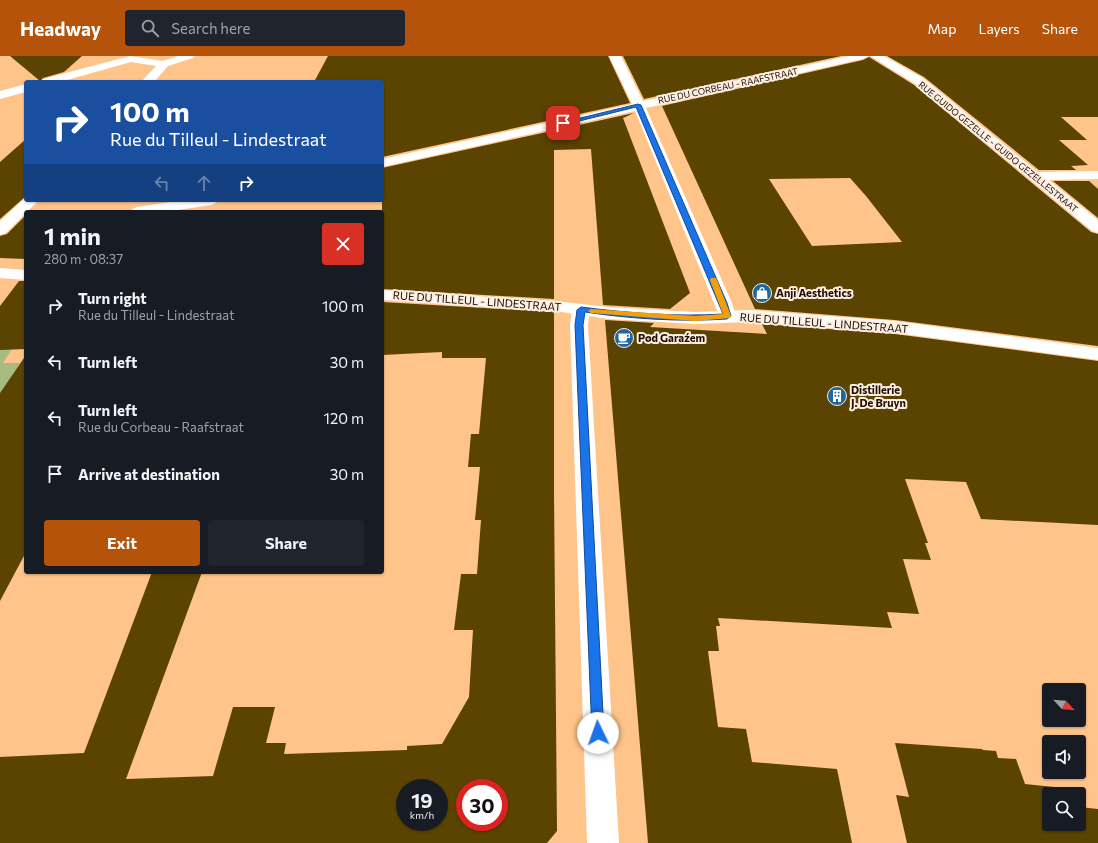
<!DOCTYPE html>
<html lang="en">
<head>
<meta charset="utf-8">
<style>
	body { margin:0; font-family:Commissioner,sans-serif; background:#20242c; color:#f1f3f6; height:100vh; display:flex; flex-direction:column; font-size:15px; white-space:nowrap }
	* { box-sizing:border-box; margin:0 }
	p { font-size:13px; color:#9ea1a6 }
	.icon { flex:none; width:22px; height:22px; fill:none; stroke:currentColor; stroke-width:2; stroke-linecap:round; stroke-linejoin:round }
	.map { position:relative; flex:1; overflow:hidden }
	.details { position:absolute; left:24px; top:154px; width:360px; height:364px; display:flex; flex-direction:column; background:#171b24; border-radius:4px; box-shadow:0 1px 3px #0004 }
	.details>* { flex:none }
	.banner { position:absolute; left:24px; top:24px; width:360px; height:122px; border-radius:4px; box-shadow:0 1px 3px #0004; background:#1a4fa0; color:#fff; overflow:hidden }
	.needle { width:26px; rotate:116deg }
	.buttons { position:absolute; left:1042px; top:627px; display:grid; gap:8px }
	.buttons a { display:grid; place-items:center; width:44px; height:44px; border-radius:4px; background:#171b24; box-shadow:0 1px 3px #0004; font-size:20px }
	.speed { position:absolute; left:396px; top:723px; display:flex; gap:8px; font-size:20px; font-weight:700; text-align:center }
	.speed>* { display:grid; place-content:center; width:52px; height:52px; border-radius:50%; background:#171b24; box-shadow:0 1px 3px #0004; line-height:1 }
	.speed small { font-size:10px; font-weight:400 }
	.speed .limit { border:6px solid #d22; background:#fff; color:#111 }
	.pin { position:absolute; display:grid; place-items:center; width:34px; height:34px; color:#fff; margin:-17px; border-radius:8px; box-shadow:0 2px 6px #0006 }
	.me { position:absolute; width:44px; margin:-22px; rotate:357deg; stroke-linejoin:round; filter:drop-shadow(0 0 3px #0008) }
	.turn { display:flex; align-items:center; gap:14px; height:84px; padding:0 20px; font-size:18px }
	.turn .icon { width:52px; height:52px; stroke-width:2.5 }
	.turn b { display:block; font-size:28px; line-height:34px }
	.lanes { display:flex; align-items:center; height:38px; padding:0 20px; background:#0003; justify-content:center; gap:20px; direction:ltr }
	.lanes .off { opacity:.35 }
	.round { display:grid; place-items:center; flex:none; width:42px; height:42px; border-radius:4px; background:#20242c }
	.headline { display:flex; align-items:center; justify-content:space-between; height:68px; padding:0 20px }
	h1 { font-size:24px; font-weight:700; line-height:30px }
	.action { display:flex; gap:8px; margin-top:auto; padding:8px 20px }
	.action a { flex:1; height:46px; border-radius:4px; background:#b45309; color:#fff; font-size:16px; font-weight:700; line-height:46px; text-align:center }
	.action a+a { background:#20242c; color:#f1f3f6 }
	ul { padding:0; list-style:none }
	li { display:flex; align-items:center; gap:12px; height:56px; padding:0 20px }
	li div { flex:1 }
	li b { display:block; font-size:15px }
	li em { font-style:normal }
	header { display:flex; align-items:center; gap:24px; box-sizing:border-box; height:56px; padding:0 20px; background:#b45309; color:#fff }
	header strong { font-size:19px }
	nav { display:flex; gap:22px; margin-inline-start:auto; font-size:14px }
	.search { width:280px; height:36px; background:#20242c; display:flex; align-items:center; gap:10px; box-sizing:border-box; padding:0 14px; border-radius:4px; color:#9ea1a6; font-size:15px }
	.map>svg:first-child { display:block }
</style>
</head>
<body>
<header>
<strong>Headway</strong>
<div class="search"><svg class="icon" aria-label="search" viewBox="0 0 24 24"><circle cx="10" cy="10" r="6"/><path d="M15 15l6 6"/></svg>Search here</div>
<nav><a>Map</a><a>Layers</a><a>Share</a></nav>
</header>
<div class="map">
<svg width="1098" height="787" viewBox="0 0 1098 787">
	<rect width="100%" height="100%" fill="#ffc48a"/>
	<path fill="#a5bb7f" d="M0,293H12L3,307H20L9,324L0,378Z"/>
	<path fill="#5b4302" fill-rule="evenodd" d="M10,0H82L64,16L43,22L40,25Z
		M328,0H608L630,47L382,101V26H314Z
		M623,0H841L644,43Z
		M887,0H1098V61H1061L1087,84H1059L1088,109L1071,110L1076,114H1039L924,21Z
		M869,1L914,29L1091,176L1098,178V290L895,264L755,253L662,50L863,4ZM850,122L866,140L902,186L812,190L769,123Z
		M634,57L623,62L690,237L670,253L603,249L591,93L554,94V243L382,233V112Z
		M26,83V140L0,163V106Z
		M1053,125H1089L1098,133V162Z
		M26,159V203L0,202V180L7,178Z
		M19,225H26V293L0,294V250Z
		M382,246L554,256V437L557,775L547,787H0V701L84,697L152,516H202L126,723L213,720L233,651H275L266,687H286L284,698L407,694V690L442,688L469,641L473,574H454L461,518H477L481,464H475L480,411H468L471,378H479L486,302H442V296L382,299ZM405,732H439V766H405ZM465,732H499V766H465Z
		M605,264L654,267L650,271L767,278L762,268L895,278L1098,305V469L981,463L966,426L905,423L928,487H925L931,504L903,503L919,558L887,556L892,572L718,562L720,570H716L719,595H708L718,671L746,673L752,706L837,713L852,787H648Z
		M26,299V496L0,545V337Z
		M895,687L982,693L983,694L996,695L998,702L1016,703L1025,728L1054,731L1057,738H1049V768H1079V751L1098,753V787H907L896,739L909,741Z"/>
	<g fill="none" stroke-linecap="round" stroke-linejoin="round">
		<path fill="#fff" fill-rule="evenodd" d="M130,0L163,5L178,0H195L193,2L168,10L154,26H141L156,10L131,6L60,26H41L43,23Z
			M609,0H621L643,45L848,0H869L863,3L646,52L732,247L736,260L733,264L727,266L721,264L714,247L635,55L382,111V103L632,48Z
			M870,0H884L923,22L1038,116L1098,115V123L1049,124L1098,164V177L1092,175L915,28Z
			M26,28V36L0,43V35Z
			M26,141V144H39L6,177L0,179V165Z
			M183,144H219L216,147L211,149L165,156H129L132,153L137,151Z
			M581,248L587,250L590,254L588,269L619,787H587L570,269L572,254L575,250Z"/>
		<path fill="#fff" fill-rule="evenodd" d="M0,212L26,214V224L0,222Z
			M382,234L555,245L608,251L695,256L750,254L895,265L1098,292V304L895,277L750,266L695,268L608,263L555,255L382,244Z"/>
	</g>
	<path fill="#1a73e8" stroke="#114b97" d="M638,48L641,49L727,247L731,260L727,263C680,266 632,263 585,256L583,269L604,677L603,682L598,683L594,682L592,677L575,269L577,254L581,251C628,257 676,261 723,258L636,51L563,69L560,67Z"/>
	<path fill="#f59e0b" d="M711,222H716L717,224L731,260L730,262L695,265L591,257L588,255L591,253L695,260L723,258L710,224Z"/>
	<defs>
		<g id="shop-disc" transform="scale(1)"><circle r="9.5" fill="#1f669a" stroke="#fcefe4"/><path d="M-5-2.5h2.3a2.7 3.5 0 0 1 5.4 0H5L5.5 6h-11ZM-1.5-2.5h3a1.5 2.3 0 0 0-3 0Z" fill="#fff"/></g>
		<g id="cafe-disc" transform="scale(1)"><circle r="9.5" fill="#1f669a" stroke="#fcefe4"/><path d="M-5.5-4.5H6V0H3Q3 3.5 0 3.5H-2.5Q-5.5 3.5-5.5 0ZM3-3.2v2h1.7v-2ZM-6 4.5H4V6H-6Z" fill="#fff"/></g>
		<g id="building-disc" transform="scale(1)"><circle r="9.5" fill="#1f669a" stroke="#fcefe4"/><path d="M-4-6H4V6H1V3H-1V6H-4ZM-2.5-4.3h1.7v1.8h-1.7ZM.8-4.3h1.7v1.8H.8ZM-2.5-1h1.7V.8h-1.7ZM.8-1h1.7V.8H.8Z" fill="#fff"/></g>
	</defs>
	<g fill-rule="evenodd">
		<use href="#shop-disc" x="762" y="237"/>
		<use href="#cafe-disc" x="624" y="282"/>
		<use href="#building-disc" x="837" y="340"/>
	</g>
	<g text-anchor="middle" stroke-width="4" stroke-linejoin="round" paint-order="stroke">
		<g font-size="9" fill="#230e00" stroke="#fcefe4">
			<text transform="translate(728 30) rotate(-12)" y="3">RUE DU CORBEAU - RAAFSTRAAT</text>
			<text transform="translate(998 91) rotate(39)" y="3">RUE GUIDO GEZELLE - GUIDO GEZELLESTRAAT</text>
		</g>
		<g font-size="11" font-weight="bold" fill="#230e00" stroke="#fcefe4" text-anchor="start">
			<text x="776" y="241">Anji Aesthetics</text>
			<text x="638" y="286">Pod Garaźem</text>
			<text x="851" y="338">Distillerie<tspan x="851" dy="13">J. De Bruyn</tspan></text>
		</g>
		<g font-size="11" fill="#230e00" stroke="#fcefe4">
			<text transform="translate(477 245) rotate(4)" y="4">RUE DU TILLEUL - LINDESTRAAT</text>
			<text transform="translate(824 267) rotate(4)" y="4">RUE DU TILLEUL - LINDESTRAAT</text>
		</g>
	</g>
</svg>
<div class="buttons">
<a><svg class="needle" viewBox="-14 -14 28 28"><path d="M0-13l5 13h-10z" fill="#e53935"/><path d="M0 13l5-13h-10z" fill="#9ea1a6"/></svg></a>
<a><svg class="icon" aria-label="sound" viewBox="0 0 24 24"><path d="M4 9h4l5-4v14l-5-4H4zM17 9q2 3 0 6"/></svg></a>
<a><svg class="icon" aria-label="search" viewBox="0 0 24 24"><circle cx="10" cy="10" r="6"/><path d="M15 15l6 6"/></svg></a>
</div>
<div class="speed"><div>19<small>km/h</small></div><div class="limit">30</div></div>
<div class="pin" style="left:563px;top:67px;background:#d93025"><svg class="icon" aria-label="arrive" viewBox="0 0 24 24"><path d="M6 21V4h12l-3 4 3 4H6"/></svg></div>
<svg class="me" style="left:598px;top:677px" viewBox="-20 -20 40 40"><circle r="19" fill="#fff"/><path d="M0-13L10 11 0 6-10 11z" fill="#1a73e8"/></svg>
<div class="banner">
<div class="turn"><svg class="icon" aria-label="right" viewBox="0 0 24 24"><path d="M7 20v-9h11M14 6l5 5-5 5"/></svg><div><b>100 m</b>Rue du Tilleul - Lindestraat</div></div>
<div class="lanes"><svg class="icon off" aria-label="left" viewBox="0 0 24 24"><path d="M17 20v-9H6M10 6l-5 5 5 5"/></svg><svg class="icon off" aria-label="ahead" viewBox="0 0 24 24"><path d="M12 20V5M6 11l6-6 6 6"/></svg><svg class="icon" aria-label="right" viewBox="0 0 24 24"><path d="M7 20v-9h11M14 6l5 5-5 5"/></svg></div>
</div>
<section class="details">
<div class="headline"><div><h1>1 min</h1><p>280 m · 08:37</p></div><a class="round" style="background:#d93025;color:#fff"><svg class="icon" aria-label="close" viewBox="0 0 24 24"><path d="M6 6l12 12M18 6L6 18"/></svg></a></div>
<ul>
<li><svg class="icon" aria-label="right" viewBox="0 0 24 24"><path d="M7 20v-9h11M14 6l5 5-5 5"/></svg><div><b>Turn right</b><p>Rue du Tilleul - Lindestraat</p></div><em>100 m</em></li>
<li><svg class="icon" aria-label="left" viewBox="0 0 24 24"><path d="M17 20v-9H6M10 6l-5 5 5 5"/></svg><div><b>Turn left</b></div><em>30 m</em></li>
<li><svg class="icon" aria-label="left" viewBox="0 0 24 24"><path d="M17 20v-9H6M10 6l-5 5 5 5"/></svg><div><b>Turn left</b><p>Rue du Corbeau - Raafstraat</p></div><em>120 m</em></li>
<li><svg class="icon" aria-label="arrive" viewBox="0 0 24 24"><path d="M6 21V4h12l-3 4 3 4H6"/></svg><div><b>Arrive at destination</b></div><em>30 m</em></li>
</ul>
<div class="action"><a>Exit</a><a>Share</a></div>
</section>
</div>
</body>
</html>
